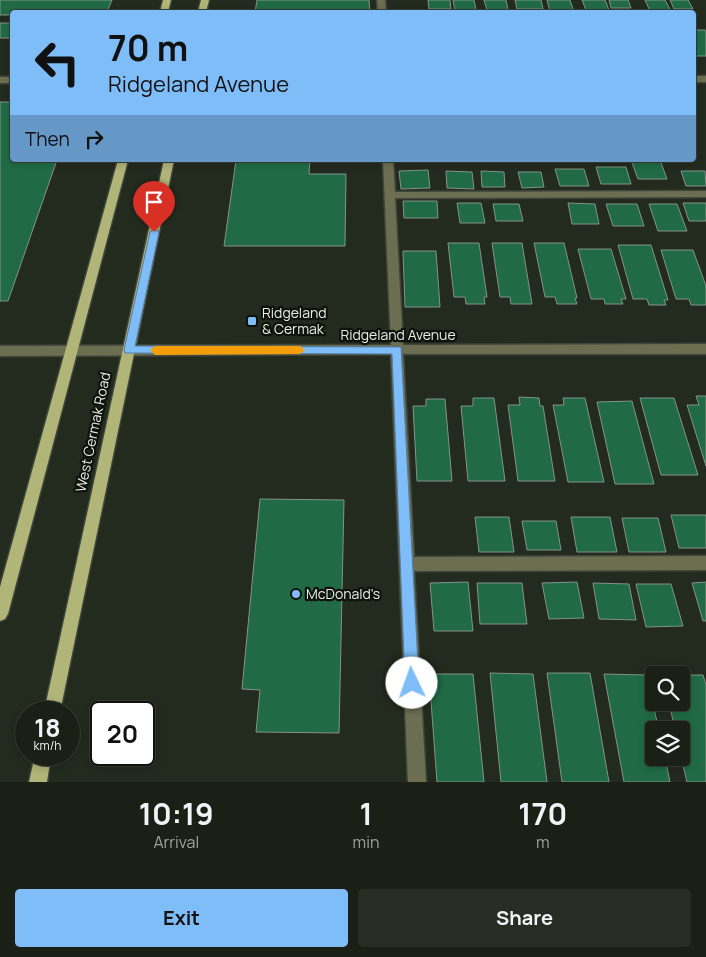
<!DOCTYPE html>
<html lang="en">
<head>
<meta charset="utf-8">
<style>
	body { margin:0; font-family:Manrope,sans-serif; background:#272d23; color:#f1f3f6; height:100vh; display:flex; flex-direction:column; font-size:19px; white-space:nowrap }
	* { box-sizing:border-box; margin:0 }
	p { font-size:16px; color:#9fa3a1 }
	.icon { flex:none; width:28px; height:28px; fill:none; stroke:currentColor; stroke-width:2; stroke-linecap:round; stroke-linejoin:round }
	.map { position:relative; height:782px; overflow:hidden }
	.panel { display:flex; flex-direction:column; background:#1a2016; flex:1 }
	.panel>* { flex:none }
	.banner { position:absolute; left:10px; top:10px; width:686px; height:152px; border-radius:5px; box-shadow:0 2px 8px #0003,0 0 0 1px #383e35; background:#7fbdf9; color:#111; overflow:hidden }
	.controls { position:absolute; left:645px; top:666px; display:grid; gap:10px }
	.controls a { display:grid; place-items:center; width:45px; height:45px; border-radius:5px; background:#1a2016; box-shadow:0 2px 8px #0003,0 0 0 1px #383e35; font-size:25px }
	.speed { position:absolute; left:15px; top:701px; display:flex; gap:10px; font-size:25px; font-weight:700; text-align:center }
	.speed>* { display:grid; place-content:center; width:65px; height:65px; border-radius:50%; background:#1a2016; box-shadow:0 2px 8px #0003,0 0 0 1px #383e35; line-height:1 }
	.speed small { font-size:12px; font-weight:400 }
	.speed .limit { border:2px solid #111; border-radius:8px; background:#fff; color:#111 }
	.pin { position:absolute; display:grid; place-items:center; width:42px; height:42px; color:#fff; margin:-51px -21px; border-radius:50% 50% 50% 0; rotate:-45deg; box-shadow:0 0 5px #0007 }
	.pin .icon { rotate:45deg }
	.me { position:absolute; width:55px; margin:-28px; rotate:357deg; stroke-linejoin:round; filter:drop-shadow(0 0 4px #0008) }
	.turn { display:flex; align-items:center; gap:18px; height:105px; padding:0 15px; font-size:22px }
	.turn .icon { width:65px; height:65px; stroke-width:2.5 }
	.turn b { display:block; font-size:35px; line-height:42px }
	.then { display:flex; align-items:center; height:48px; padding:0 15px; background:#0003; gap:10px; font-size:19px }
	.eta { display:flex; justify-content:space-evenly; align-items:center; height:85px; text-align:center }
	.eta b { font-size:30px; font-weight:700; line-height:35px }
	.action { display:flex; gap:10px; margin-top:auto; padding:10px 15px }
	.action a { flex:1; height:58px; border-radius:5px; background:#7fbdf9; color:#111; font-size:20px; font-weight:700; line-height:58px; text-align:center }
	.action a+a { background:#272d23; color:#f1f3f6 }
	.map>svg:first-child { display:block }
</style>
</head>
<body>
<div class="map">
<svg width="706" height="782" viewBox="0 0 706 782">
	<rect width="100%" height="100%" fill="#232a1e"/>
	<path fill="#206b45" stroke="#839489" d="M0,0H112L107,12H12V15H0Z
		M257,0H369L370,12H255Z
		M428,0H450L451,9H429Z
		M453,0H474L476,10L455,11Z
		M484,0H506L508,10H487Z
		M515,0H541L543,9H517Z
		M547,0H570L574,12H550Z
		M582,0H605L609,10H586Z
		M609,0H628L631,8H611Z
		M645,0H665L671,11H650Z
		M670,0H688L693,9H674Z
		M0,23H12V38H0Z
		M694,30H705L706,32V56H696L694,52Z
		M0,102H12V160H57L8,301H0Z
		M236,160H310L309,174H346L345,246H224Z
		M631,160H660L667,179H638Z
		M596,167H626L631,184H601Z
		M555,169H584L589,186H560Z
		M428,170L430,188L401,189L399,171Z
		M446,171L472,172L474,189L447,188Z
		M481,171L504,172L505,187H482Z
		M681,171H705L706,186H686Z
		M518,172H541L544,187L522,188Z
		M403,201H437L438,218H404Z
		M457,203H481L485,223H460Z
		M568,203L595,204L599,224H572Z
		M683,203H706V221H689Z
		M493,204H519L523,221H496Z
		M606,204H637L644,226H613Z
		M649,204H677L687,231H658Z
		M448,243H479L487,297H484L485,304H466L465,297H454Z
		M492,243H522L532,304H511L510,297H500Z
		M534,243H564L577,298H575L577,304H557L555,297H545Z
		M618,245H651L668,300H664L666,305H649L647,299H633Z
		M578,249H611L626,299H621L623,304H605L604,299H591Z
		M661,250H693L706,286V305H691L689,299H676Z
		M403,251H436L440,307H405Z
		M696,396H706V466L687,405H699Z
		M519,397L539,398L540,406H543L555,481H518L508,405H520Z
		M473,398H494L505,481H468L461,406H473Z
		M563,398H585L604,482H568L553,405H564Z
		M640,398H674L698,475H661Z
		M426,399H445L452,481H417L413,406H426Z
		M632,401L654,484H615L597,402Z
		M260,499L344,500L339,733L256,732L260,690L242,689Z
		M671,515H706V548H679Z
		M475,517H509L514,552H479Z
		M571,517H610L617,552H577Z
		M622,518H658L666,552H629Z
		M522,521H556L561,550H527Z
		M468,582L473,631H434L430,583Z
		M577,582L584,618L549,619L542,583Z
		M706,582V621H703L692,583Z
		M477,583H522L527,624H480Z
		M593,583L629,584L636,620L599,619Z
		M636,584H671L683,626L646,627Z
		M490,673L533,674L547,782H501Z
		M547,673H590L609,782H562Z
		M429,674H473L484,782H437Z
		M604,674L646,675L659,730H654V758H665L670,782H624Z
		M663,675H703L706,685V782H687L681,757V730H675L669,702H681V675Z"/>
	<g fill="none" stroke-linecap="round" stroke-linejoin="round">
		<g stroke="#3f453a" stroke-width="3">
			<path id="minor" d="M377,0H385L386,12H378Z
				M694,76H706V82H694Z
				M0,77H12V83H0Z
				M383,160H393L395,192L706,191V197L395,198L403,345L706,344V354H403L414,557L706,556V570L414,571L426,782H408L391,354L0,356V346L391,345Z"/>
		</g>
		<g stroke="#3f453a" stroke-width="3">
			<path id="major" d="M163,0H171L168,12H160Z
				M201,0H209L206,12H198Z
				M118,160H128L8,614L5,619L0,621V587Z
				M164,160H174L60,712H44Z
				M35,755H51L47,782H29Z"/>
		</g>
		<use href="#minor" fill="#6c6e51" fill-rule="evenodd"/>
		<use href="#major" fill="#b1b578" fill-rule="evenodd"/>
	</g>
	<path fill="#7fbdf9" stroke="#537ba2" d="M154,229L159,232L135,346L401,347L419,683L417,688L412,690L407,688L405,683L392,354L125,353L124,350L150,232Z"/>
	<path fill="#f59e0b" d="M155,346H300L305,350L300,354L155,355L150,350Z"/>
	<g fill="#7fbdf9" stroke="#0e120c" stroke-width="2">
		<rect x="247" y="316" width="10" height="10" rx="2.5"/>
		<circle cx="296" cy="594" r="5"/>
	</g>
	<g text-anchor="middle" stroke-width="4.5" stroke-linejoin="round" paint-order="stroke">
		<g font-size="14" fill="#e9eee6" stroke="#0e120c" text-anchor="start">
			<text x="262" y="318">Ridgeland<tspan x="262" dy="16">&amp; Cermak</tspan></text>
			<text x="306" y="599">McDonald's</text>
		</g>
		<g font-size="14" fill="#e9eee6" stroke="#0e120c">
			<text x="398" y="340">Ridgeland Avenue</text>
			<text transform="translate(93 432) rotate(-78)" y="5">West Cermak Road</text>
		</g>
	</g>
</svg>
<div class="controls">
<a><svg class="icon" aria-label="search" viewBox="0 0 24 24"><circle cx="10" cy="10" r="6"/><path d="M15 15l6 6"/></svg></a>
<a><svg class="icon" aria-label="layers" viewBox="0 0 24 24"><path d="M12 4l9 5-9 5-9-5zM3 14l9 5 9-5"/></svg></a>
</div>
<div class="speed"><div>18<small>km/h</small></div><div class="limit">20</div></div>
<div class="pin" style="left:154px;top:232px;background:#d93025"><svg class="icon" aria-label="arrive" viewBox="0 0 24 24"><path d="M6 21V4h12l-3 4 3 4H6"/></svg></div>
<svg class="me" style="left:412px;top:683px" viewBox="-20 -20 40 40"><circle r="19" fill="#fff"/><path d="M0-13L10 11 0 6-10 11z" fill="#7fbdf9"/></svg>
<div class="banner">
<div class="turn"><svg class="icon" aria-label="left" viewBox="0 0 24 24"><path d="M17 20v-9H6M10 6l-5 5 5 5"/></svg><div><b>70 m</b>Ridgeland Avenue</div></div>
<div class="then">Then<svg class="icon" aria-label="right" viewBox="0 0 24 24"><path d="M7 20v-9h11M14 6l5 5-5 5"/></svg></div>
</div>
</div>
<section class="panel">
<div class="eta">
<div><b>10:19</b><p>Arrival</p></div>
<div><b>1</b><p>min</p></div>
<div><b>170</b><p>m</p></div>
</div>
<div class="action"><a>Exit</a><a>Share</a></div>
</section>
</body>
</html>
